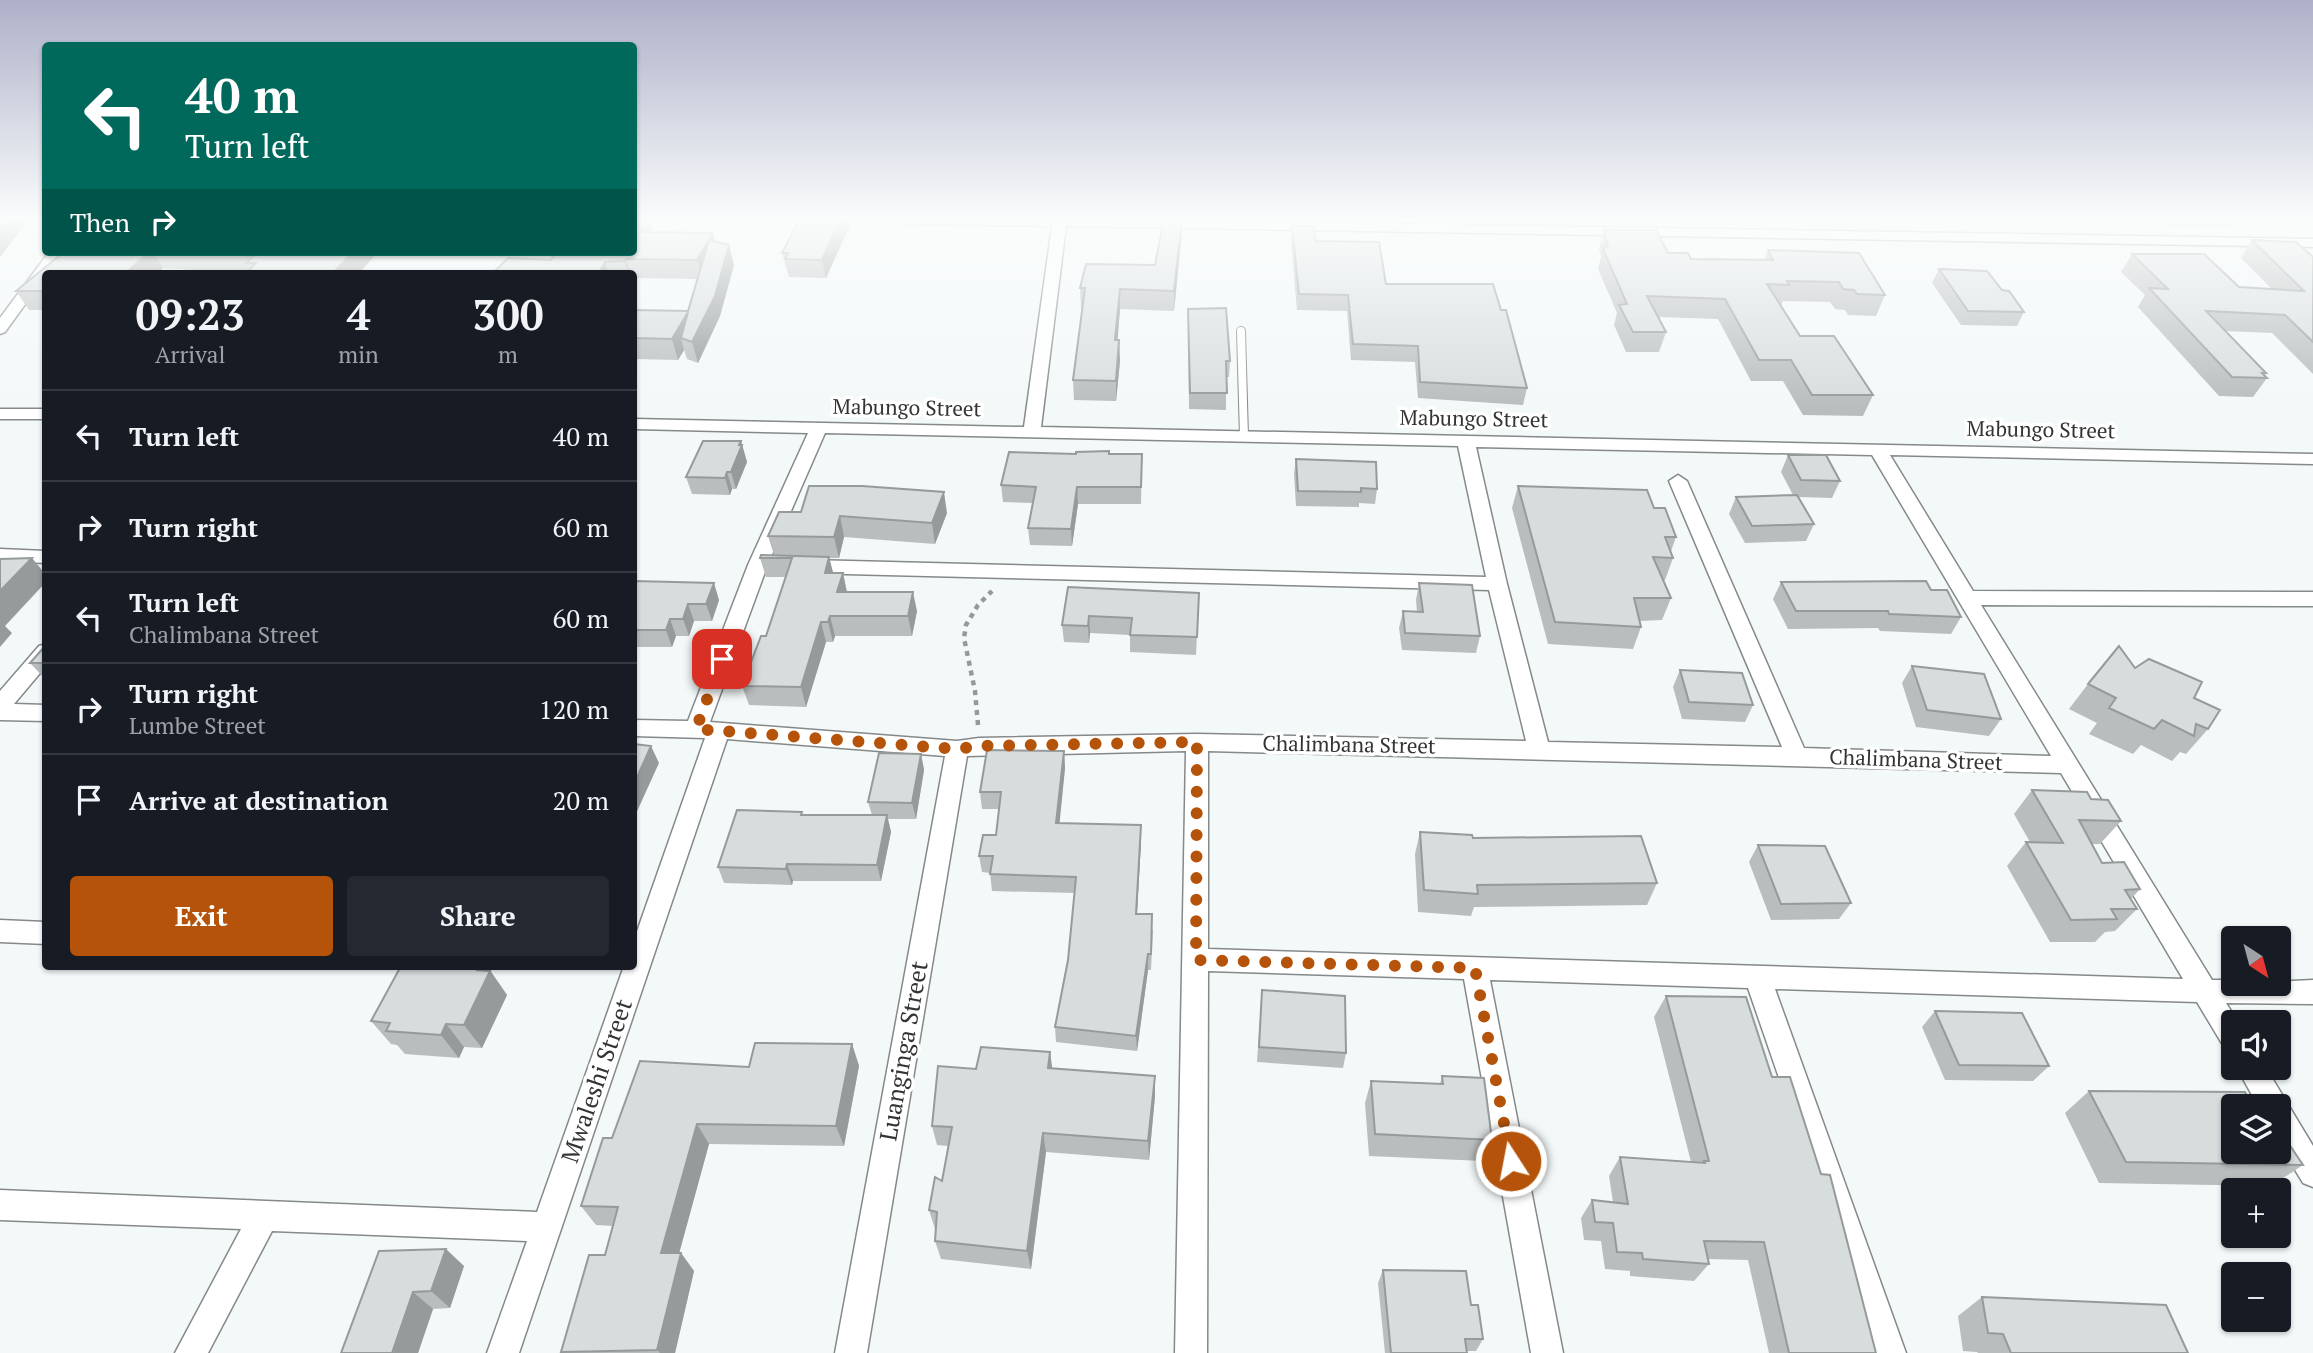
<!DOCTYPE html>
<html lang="en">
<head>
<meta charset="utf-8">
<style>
	body { margin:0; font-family:"PT Serif",serif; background:#242831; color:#f1f3f6; height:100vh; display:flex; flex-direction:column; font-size:26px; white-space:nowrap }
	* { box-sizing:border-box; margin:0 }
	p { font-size:23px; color:#9ea1a6 }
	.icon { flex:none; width:38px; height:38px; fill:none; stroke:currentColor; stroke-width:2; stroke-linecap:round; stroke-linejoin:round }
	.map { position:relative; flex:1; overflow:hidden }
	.side { position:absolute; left:42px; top:270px; width:595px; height:700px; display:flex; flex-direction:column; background:#171b24; border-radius:7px; box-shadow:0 2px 5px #0004 }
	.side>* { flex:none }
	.banner { position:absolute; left:42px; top:42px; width:595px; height:214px; border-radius:7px; box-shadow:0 2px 5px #0004; background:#00695c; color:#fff; overflow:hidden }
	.needle { width:46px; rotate:144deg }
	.buttons { position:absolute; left:2221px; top:926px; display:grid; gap:14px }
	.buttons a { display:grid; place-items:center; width:70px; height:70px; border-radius:7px; background:#171b24; box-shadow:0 2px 5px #0004; font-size:35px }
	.pin { position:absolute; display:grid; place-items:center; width:60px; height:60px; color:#fff; margin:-30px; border-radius:14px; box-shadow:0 4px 10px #0006 }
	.me { position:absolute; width:77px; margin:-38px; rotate:349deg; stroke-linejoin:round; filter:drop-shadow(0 0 5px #0008) }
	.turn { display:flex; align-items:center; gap:24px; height:147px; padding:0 28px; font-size:32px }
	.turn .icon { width:91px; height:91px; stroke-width:2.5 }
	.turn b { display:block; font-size:49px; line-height:60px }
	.then { display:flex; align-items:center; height:66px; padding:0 28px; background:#0003; gap:14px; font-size:26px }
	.eta { display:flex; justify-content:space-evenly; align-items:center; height:119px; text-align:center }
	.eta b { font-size:42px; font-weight:700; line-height:49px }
	.button { display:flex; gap:14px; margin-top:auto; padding:14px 28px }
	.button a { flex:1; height:80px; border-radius:7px; background:#b45309; color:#fff; font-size:28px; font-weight:700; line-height:80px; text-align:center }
	.button a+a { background:#242831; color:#f1f3f6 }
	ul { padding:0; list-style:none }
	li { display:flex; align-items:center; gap:21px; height:91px; padding:0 28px; border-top:2px solid #363941 }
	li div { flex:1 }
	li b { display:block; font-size:26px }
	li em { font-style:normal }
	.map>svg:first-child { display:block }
</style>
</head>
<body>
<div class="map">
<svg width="2313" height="1353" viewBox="0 0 2313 1353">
	<rect width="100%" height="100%" fill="#f3f8f8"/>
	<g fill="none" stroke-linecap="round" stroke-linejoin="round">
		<g stroke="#858989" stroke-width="10">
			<path id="lane" d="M1241,331L1244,437"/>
		</g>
		<g stroke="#858989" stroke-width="3">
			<path id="street" d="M819,218H1067L2313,239V247L1066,226L1041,427L2313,454V464L1890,455L1973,591L2313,592V606L1981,605L2212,980H2233V984L2313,980V1004L2226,1003L2238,1022H2233V1050L2224,1047L2197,1002L1775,989L1906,1353H1874L1748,988L1490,980L1563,1353H1531L1464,979L1208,971L1207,1353H1175L1186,751L967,756L867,1353H835L945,756L727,739L519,1353H487L527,1241L272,1231L208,1353H175L241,1229L0,1220V1190L537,1212L624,966H634V940L705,738L634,736V720L688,721L748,565L808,433L634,429V419L1024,427L1052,226L826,222ZM825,433L1458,446L1486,577L770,559ZM1476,447L1872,455L2051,756L1804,748L1687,481L1678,475L1669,481L1782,747L1548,742L1507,584ZM765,572L1489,590L1526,741L1197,734L979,738L957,741L710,722ZM1208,751L2061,773L2183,979L1208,949Z
				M49,252H63L5,332L0,334V318Z
				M0,409H46V419H0Z
				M0,549L46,551V563L0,561Z
				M46,644V666L14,704L46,705V721L0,720V691L39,646Z
				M0,920L46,922V944L0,942Z
				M2237,1068H2266L2313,1146V1187L2303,1183L2278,1142V1106H2258Z"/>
		</g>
		<path stroke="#959999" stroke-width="4.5" stroke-dasharray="5 5" stroke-linecap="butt" d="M978,725L975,691L964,638L966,625L978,605L992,591"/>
		<use href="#lane" stroke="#fff" stroke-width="8"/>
		<use href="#street" fill="#fff" fill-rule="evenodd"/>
	</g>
	<path fill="#b9bdbd" d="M649,218L653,232L715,241L734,265L720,316L698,363L687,359L684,350L678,360L634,359V310L688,311L698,279L634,278V273H493L551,260Z
		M1762,218H1813L1812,220Z
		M2163,218H2236L2229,228L2173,227Z
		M850,225L826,278L789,277L782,253Z
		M1292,226L1386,284L1527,388L1523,405L1418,398L1415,362L1351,360L1347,311L1297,310L1291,241Z
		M1604,230L1668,253L1691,259L1764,260L1768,250L1885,295L1876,316L1848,315L1845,310L1835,309L1830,302L1783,301L1781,305H1780L1800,336L1873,395L1863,416L1803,415L1783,381H1751L1718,319L1658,317L1666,332L1659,352H1626L1614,325L1617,313L1598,269L1601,257L1599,250Z
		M1182,231L1174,311L1120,309L1117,340H1119L1120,361L1116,401L1074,400L1073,380L1083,308H1081L1080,288L1155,265Z
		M2252,240L2313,257V374L2272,333L2225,331L2266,373L2264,376L2267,378L2253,397L2219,396L2138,307L2145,295L2121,272L2132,254L2239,287L2272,289L2241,258Z
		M64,252H378L359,273H241L163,268L46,273V310H29L16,291Z
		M1939,269L2002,290L2024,312L2017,326L1961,325L1932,283Z
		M1188,309L1230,361L1229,377H1226V410L1189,409Z
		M741,441L747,462L736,489H732L730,495L692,494L686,477Z
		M1076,454H1142L1141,504H1078L1072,546L1030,545L1028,528L1033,503L1003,502L1001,485Z
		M1788,455L1840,481L1832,498L1798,497L1814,524L1806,541L1745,543L1729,514L1736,497L1793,495L1781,472Z
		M1296,459L1377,489L1375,504L1359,503V507L1296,506L1294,474Z
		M1518,486L1676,537L1671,551L1673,558L1665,580H1663L1671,598L1662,620L1640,621L1641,627L1633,649L1548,644L1512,508Z
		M779,512L947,513L935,544L844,537L839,558H829L833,573H843L847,592L917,611L912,636H835L833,642H826L806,707L749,705L742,686L766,636L786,577H766L760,558L774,555L768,536Z
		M634,581L719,600L712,621H694L689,636H676L672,647H634Z
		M1781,582L1931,590L1961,617L1951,634L1880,631L1878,628L1788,629L1773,599Z
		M1419,583L1480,636L1476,653L1402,650L1399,628L1403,611L1417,612L1416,600Z
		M1068,587L1199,593L1196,655L1130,652V635L1090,633L1089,643L1064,642L1062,625Z
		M46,645V680L30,663Z
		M1912,666L2001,719L1989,736L1916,727L1902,683Z
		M2135,668L2194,698L2208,729L2186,754L2180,752L2172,761L2141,745L2133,754L2089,734L2097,723L2069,709L2088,684Z
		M1680,670L1753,705L1745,722L1682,719L1673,687Z
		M1064,751L1065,768L1059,823L1141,825V841L1137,914L1153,930L1151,970H1148L1137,1051L1056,1042L1055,1027L1068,960L1075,893L992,891L990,873L982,872L979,856L996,835L999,809H982L980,792Z
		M921,754L924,770L916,819H888L891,832L881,881H793L792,885L724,883L718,867L803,815H872L868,802Z
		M2032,790L2091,799L2121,821L2100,844H2092L2102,863L2140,889L2131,899L2137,909L2115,931L2105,932L2095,942H2050L2007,866L2026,842H2030L2014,814Z
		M1420,832L1473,838L1657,883L1647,905L1474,907L1471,916L1418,912L1415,854Z
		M1758,845L1851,903L1839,919L1771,920L1749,862Z
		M487,966L507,995L482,1048L464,1047L459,1058L405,1054L397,1045L391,1044L371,1021Z
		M1262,990L1346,1053L1343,1068L1257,1062Z
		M1666,996L1772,1077L1876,1353H1769L1748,1260L1708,1259L1709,1264L1694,1281L1630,1276V1271L1605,1269L1601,1241L1584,1240L1581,1218L1592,1200L1613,1202L1609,1176L1620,1157L1691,1162L1654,1017Z
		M1935,1011L2049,1066L2033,1081L1945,1080L1922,1027Z
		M852,1044L859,1066L844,1146L709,1144L679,1253H681L694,1271L675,1353H562L605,1255L613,1226L596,1225L581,1206L612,1138L749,1067Z
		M1052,1068L1155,1096L1149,1160L1046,1152L1031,1269L941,1259L935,1241L936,1229H935L929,1210L942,1181L948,1146L937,1145L932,1126L976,1069Z
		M1442,1076L1492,1140L1483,1161L1369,1156L1365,1103L1371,1081L1440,1084Z
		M2089,1091L2233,1152L2303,1165L2271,1186L2099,1183L2065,1113Z
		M379,1251L464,1266L450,1308L433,1309L418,1353H341Z
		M1383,1270L1471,1305L1483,1339L1476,1351H1467V1353H1385L1378,1283Z
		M1982,1297L2188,1353H1978L1977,1352L1963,1351L1958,1316Z"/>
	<path fill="#969a9a" d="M8,218H30L0,257V228Z
		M649,218L654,237L641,232Z
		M841,218H848L850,225L826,278L822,260Z
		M1182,218V231L1174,311V291Z
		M713,233L717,251L703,279L697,260Z
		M729,245L734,265L720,316L698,363L692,342Z
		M149,252H153L163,268L157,273H126Z
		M353,252H378L359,273H333Z
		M626,259L630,273H628L624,261Z
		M605,262L609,273H599Z
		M1120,289V309L1116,360L1115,340Z
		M688,312L681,338L684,350L678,360L672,339Z
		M1119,340L1120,361L1116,401V381Z
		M741,441L747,462L736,489L731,472Z
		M727,472L732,489L730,495L725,478Z
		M1077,487L1078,504L1072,546L1071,529Z
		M944,492L947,513L935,544L932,523Z
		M840,516L844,537L839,558L834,537Z
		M829,557L834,576L825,573Z
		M32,558L46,575V582L5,626L12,633L0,647V591Z
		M843,573L847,593L837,592Z
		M714,583L719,600L712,621L706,604Z
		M913,592L917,611L912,636L908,616Z
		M688,604L694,621L689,636L683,619Z
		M830,616L835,636L833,642L828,622Z
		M1089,616L1090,633L1089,643L1088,626Z
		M670,619L676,636L672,647L666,630Z
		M821,622L826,642L806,707L801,687Z
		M651,746L659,763L634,818V784Z
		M1064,751L1065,768L1058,839L1056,823Z
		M921,754L924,770L916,819L912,803Z
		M887,815L891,832L881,881L877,865Z
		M1141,825V841L1136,930V914Z
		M787,864L793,881L792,885L786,869Z
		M1148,954V970L1137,1051L1136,1036Z
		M479,966H487L507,995L482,1048L464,1025L477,970Z
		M446,1024L464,1047L459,1058L441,1035Z
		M852,1044L859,1066L844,1146L836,1126Z
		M1050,1052L1053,1073L1048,1068Z
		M1155,1076V1096L1149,1160L1148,1141Z
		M697,1124L709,1144L674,1272L661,1253Z
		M1043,1133L1046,1152L1031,1269L1027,1251Z
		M446,1249L464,1266L450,1308L431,1291Z
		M681,1253L694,1271L675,1353H660L657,1350Z
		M413,1292L433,1309L418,1353H392Z"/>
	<path fill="#d7dcdc" stroke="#969a9a" stroke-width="2" d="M0,218H8L0,228Z
		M634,218H649L641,232L713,233L697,260L626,259L624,261L605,262L599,273H493L508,258L551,260L556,252H634Z
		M800,218H841L822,260L785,259L788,253H782Z
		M1164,218H1182L1174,291L1120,289L1115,340H1119L1116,381L1073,380L1085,288H1080L1086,264L1155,265Z
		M1292,226H1314L1315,241L1379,242L1386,284H1493L1501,310H1506L1527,388L1420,382L1418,346L1353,344L1348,295L1299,294Z
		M1604,230H1656L1668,253H1688L1691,259L1773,260L1768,250L1859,253L1885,295L1857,294L1854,290L1843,289L1839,282L1787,281L1789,285L1767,284L1800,336H1834L1873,395H1812L1791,360H1759L1725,299L1647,296L1666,332H1633L1619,305L1627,304L1603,249L1608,246Z
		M709,240L729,245L715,296L692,342L681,338L688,312L672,339L634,338V310L688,311Z
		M2252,240L2296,242L2313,257V342L2285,315L2206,311L2266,373H2262L2267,378L2232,377L2149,288L2168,289L2132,254H2204L2239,287L2304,291Z
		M64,252H149L126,273H46V291H16Z
		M185,252H353L333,273H246L256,263H246L254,256Z
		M1939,269L1987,271L2002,290L2009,291L2024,312L1968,311Z
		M1226,308L1230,361H1226L1227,393H1190L1188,309Z
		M703,441H741L739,445H742L731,472H727L725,478L686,477Z
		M1109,451V454H1142L1141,487H1077L1071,529L1028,528L1036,487L1001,485L1009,452L1076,454V452Z
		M1788,455H1826L1840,481L1801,480Z
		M1296,459L1376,462L1377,489L1361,488V492L1298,491Z
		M809,486H862L944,492L932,523L840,516L834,537L768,536L779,512H801Z
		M1518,486L1647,490L1654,508H1665L1676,537H1665L1673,558L1653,557L1671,598H1634L1641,627L1555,622Z
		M1797,495L1814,524L1752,526L1736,497Z
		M761,555L829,557L825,573H843L837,592H913L908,616H830L828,622H821L801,687L742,686L761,636H766L792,558H760Z
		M32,558L0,591V559Z
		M634,581L714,583L706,604H688L683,619H670L666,630H634Z
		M1926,581L1931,590H1947L1961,617L1889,614L1888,611H1796L1781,582Z
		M1419,583L1472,585L1480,636L1405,633L1403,611L1423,612Z
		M1068,587L1199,593L1197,637L1130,635L1132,618L1089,616L1088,626L1062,625Z
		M46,645V663H30Z
		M2119,646L2135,668L2149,659L2202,682L2194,698L2220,710L2208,729L2196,724L2194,736L2162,720L2154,729L2109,708L2116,698L2088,684Z
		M1912,666L1984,674L2001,719L1927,710Z
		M1680,670L1742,673L1753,705L1689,702Z
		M634,744L651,746L634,784Z
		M987,750L1064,751L1056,823L1141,825L1136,914H1152L1151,954H1148L1136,1036L1055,1027L1068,960L1076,877L990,874L993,856H979L983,835H996L1001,792H980Z
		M879,753L921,754L912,803L868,802Z
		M2032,790L2087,792L2091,799L2108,800L2121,821L2079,820L2102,863L2124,862L2140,889L2125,890L2137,909H2111L2117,919L2071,920L2026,842L2063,843Z
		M737,810L802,812L801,815H887L877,865L787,864L786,869L718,867Z
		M1420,832L1472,835L1473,838L1641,836L1657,883L1477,885L1478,894L1424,890Z
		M1758,845L1825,846L1851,903L1781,904Z
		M401,966H479L477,970L490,971L464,1025L446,1024L441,1035L386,1031L390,1023L371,1021Z
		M1262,990L1345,996L1346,1053L1259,1047Z
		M1666,996L1746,997L1772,1077H1790L1821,1174L1830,1175L1876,1353H1789L1764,1242L1704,1241L1709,1264L1643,1259L1642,1253L1617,1252L1613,1223L1595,1222L1592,1200L1628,1204L1620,1157L1705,1163L1704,1161H1709Z
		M1935,1011L2022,1013L2049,1066L1959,1065Z
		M755,1043L852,1044L836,1126L697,1124L661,1253H681L657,1350L561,1352L589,1255H605L618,1207L581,1206L603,1138H612L640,1061L749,1067Z
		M981,1047L1050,1052L1048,1068L1155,1076L1148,1141L1043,1133L1027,1251L935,1241L937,1212L929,1210L935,1177L942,1181L952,1127L932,1126L938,1066L976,1069Z
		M1442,1076L1484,1078L1492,1140L1375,1134L1371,1081L1443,1084Z
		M2089,1091L2245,1092L2252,1106H2233V1152H2278V1137L2285,1138L2303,1165L2126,1162Z
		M446,1249L431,1291L413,1292L392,1353H341L379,1251Z
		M1383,1270L1466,1271L1471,1305H1478L1483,1339H1465L1467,1353H1391Z
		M1982,1297L2166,1305L2188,1353H2011L2003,1334L1988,1333Z"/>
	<linearGradient id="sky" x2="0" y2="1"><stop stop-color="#aeb0c9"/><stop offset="0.54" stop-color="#fafcfc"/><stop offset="1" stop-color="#fafcfc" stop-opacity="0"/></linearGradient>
	<rect width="2313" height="407" fill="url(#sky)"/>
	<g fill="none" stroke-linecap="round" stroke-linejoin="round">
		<path stroke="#b45309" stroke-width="12" stroke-dasharray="0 21.6" d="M722,659L696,729L957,749L979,746L1197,742L1196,960L1475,968L1511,1161"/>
	</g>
	<g text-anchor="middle" stroke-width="7" stroke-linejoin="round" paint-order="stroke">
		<g font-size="21" fill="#333535" stroke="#fff">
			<text transform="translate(907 408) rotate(1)" y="7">Mabungo Street</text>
			<text transform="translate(1474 419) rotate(1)" y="7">Mabungo Street</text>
			<text transform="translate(2041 430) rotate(1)" y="7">Mabungo Street</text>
			<text transform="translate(1349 745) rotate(1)" y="7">Chalimbana Street</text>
			<text transform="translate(1916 760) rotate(2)" y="7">Chalimbana Street</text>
		</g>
		<g font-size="24" fill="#333535" stroke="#fff">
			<text transform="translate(904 1051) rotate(-80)" y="8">Luanginga Street</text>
			<text transform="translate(597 1081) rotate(-71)" y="8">Mwaleshi Street</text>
		</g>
	</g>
</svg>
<div class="buttons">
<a><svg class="needle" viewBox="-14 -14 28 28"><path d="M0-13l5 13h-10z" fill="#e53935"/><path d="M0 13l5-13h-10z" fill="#9ea1a6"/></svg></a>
<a><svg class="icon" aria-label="sound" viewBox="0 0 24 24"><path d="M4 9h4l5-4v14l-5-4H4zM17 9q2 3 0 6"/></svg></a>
<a><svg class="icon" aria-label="layers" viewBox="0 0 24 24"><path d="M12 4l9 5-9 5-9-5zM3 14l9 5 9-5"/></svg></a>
<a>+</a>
<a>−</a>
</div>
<div class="pin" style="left:722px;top:659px;background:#d93025"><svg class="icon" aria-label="arrive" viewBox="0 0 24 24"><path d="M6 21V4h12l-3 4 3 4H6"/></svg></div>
<svg class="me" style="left:1511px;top:1161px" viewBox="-20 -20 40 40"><circle r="17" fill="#b45309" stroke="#fff" stroke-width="3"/><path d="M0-11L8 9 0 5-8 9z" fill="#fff"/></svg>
<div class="banner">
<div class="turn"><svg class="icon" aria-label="left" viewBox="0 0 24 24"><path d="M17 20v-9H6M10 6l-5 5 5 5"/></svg><div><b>40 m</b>Turn left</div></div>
<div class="then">Then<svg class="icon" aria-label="right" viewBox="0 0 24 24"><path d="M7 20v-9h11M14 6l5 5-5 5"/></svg></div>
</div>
<section class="side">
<div class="eta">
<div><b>09:23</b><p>Arrival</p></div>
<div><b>4</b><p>min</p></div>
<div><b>300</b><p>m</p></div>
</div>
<ul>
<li><svg class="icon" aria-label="left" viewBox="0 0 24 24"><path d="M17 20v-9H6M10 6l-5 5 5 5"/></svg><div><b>Turn left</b></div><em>40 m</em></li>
<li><svg class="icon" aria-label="right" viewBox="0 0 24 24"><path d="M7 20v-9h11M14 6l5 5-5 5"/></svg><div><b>Turn right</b></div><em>60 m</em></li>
<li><svg class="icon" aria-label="left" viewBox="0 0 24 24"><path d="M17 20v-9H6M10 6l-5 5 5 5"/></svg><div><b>Turn left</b><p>Chalimbana Street</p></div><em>60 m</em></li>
<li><svg class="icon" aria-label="right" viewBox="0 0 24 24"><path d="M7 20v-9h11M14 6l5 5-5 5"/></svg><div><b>Turn right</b><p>Lumbe Street</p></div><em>120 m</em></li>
<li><svg class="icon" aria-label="arrive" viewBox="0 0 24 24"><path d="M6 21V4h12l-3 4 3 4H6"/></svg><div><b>Arrive at destination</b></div><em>20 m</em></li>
</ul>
<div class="button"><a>Exit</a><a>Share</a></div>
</section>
</div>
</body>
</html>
